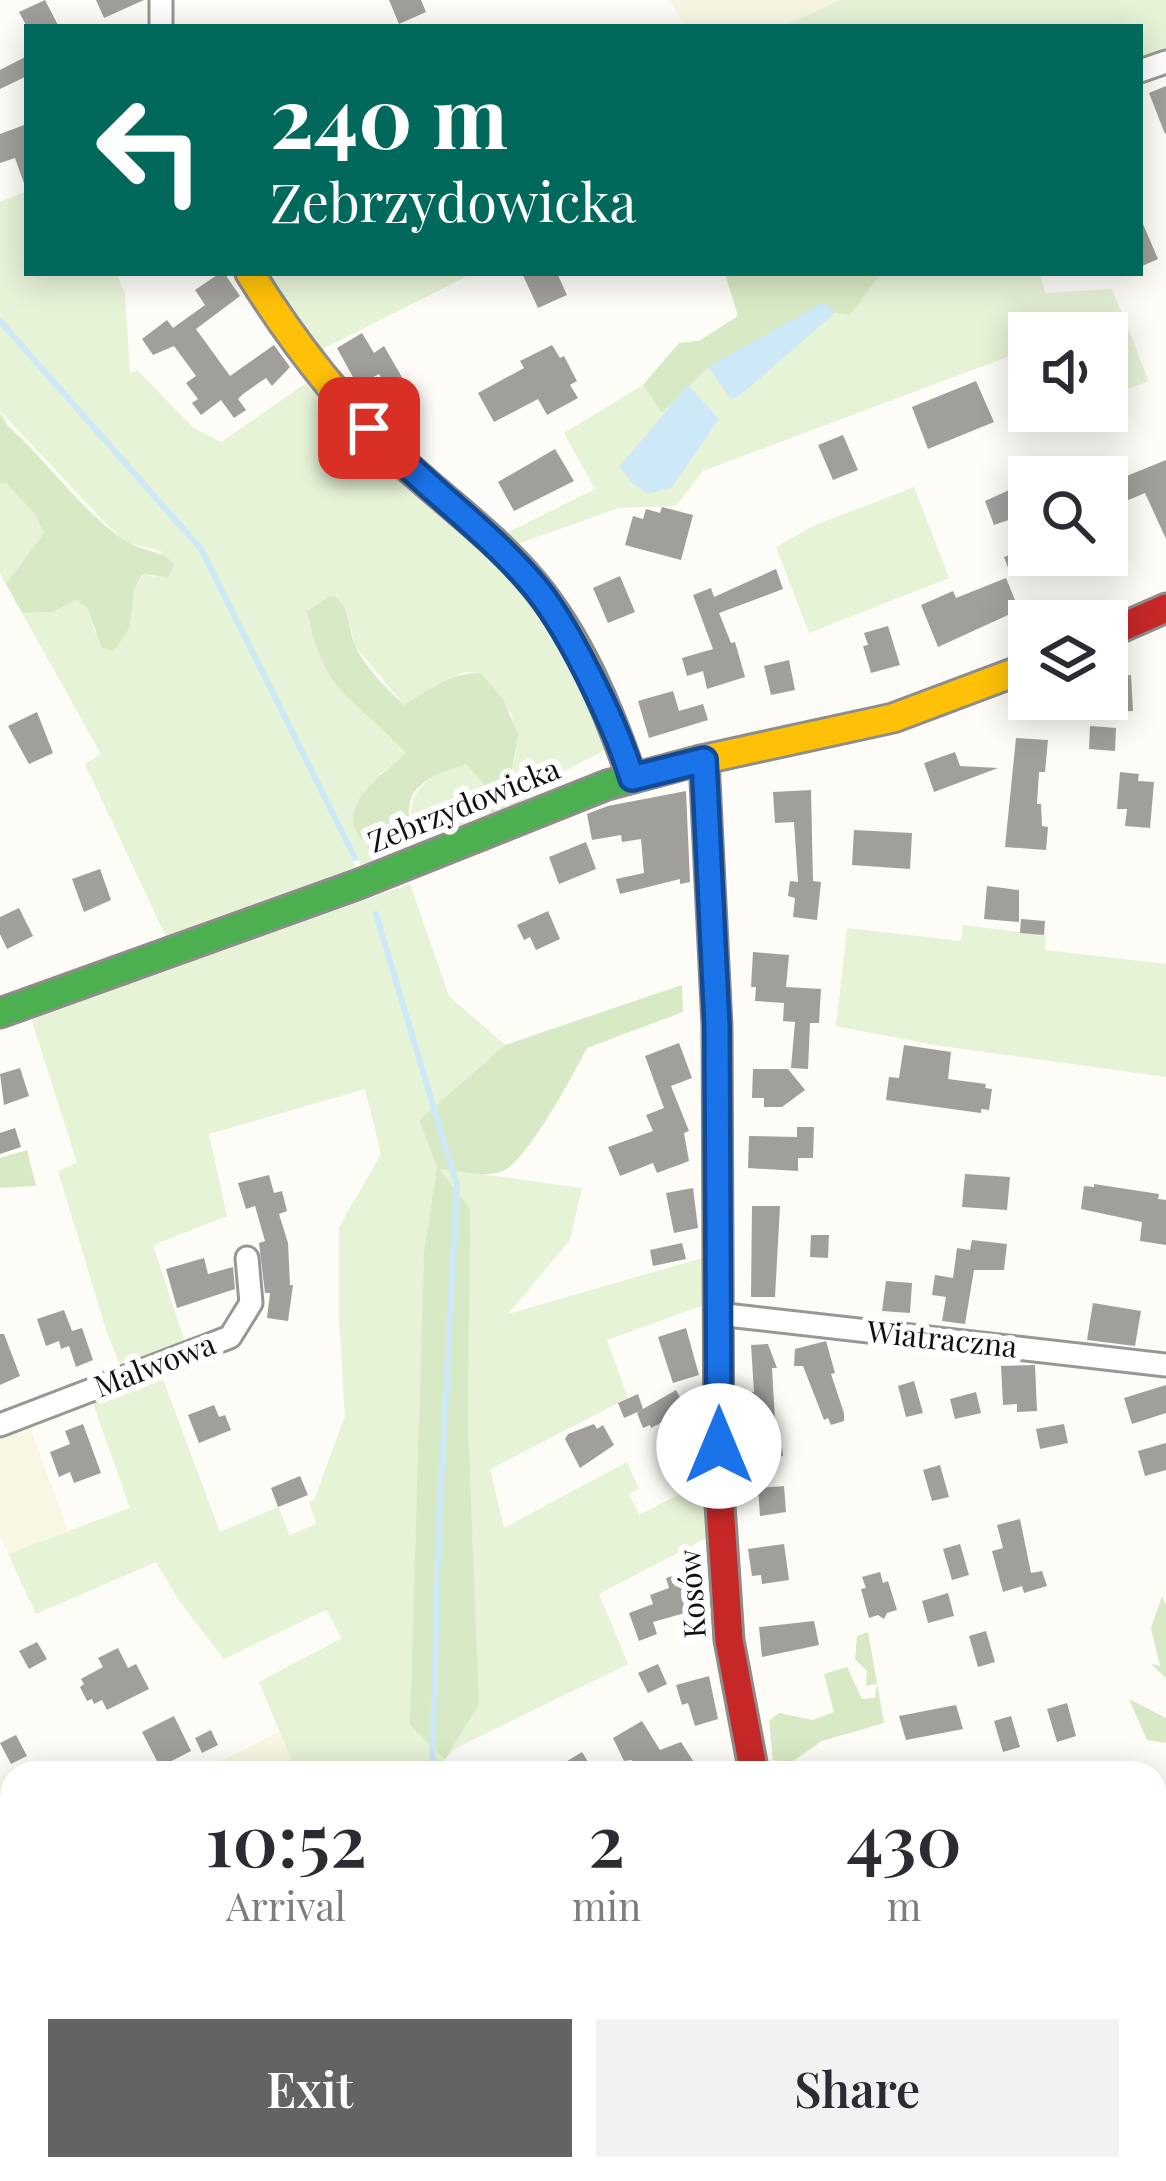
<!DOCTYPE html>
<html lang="en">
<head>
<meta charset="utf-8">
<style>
	body { margin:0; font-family:"Playfair Display",serif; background:#f2f2f3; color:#2b2b33; height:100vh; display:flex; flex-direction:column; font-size:45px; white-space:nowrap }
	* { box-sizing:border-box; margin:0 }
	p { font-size:39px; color:#7c7c81 }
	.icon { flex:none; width:66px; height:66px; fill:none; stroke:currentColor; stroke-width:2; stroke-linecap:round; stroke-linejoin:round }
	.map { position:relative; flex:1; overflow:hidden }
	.panel { position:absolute; left:0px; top:1761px; width:1167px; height:420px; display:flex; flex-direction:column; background:#fff; border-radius:36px 36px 0 0; box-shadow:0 6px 30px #0003 }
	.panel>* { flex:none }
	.guide { position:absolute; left:24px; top:24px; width:1119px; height:252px; border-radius:0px; box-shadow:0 6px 30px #0003; background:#00695c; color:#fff; overflow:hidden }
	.fabs { position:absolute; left:1008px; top:312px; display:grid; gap:24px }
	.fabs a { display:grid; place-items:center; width:120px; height:120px; border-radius:0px; background:#fff; box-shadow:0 6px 30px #0003; font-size:60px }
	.pin { position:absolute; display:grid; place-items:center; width:102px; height:102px; color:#fff; margin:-51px; border-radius:24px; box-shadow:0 6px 18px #0006 }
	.me { position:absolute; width:132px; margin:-66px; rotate:0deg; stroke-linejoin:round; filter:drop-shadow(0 0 9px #0008) }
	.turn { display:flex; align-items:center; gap:42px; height:252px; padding:0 48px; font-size:54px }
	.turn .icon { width:156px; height:156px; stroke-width:2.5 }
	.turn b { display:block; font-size:84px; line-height:102px }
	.eta { display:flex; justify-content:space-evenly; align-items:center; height:204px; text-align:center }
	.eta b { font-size:72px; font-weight:600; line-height:84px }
	.action { display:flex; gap:24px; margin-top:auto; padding:24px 48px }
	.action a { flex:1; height:138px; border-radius:0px; background:#646362; color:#fff; font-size:48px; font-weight:600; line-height:138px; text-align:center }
	.action a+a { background:#f2f2f3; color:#2b2b33 }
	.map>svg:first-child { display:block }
</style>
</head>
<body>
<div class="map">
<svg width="1166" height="2181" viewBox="0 0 1166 2181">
	<rect width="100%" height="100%" fill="#fdfcf7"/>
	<path fill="#f9f7e4" d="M670,0H839L782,27H686Z
		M27,1419L68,1531L8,1554L0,1535V1429Z
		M280,1731L297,1773H197Z"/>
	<path fill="#e7f3d7" d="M839,0H1166V51L1140,61V27H782Z
		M27,191V273H116L125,293L130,374L137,370L194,428L221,442L312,379L470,533L536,609L609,748L555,776L511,778L516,753L512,715L481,673L464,672L404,705L355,646L347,612L307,611C324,697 353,696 407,754L380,774L411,816C410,783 439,773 467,763L494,794L487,809L492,818L365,874L323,788L359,876L167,939L85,764L101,754L22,613L53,612L76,600L87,606L95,633L130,627L134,589L144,574L155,577L161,551L127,543L109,527L0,411V202Z
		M266,273H473L315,353Z
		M725,273H1040L1045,293L1112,289L1149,381L1107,397V333H1029V349L703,471L676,506L619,508L506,548L509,532L595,489L564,433L643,385L679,343L699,341L738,316Z
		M5,481L34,513L44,533L6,584L0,573V484Z
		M914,487L949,578L809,633L776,547L813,526Z
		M410,884L449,996L505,1045L419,1120L437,1168L582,1188L570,1240L508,1314L709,1256V1303L607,1340L628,1398L490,1469L504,1528L627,1462L639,1489L629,1494L639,1515L684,1492L681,1481L711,1467L710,1536L599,1594L628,1664L456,1748L445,1759L443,1773H297L259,1682L342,1638L326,1610L224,1659L180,1602L156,1562L36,1614L8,1554L130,1508L90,1395L160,1371L220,1532L278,1507L290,1535L316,1524L309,1502L314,1500L345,1416L339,1320V1227L381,1154L365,1089L209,1134L227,1216L153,1245L185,1342L122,1369L107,1333L58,1171L77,1163L31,1018Z
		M963,925L1046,935L1045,950L1166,964V1077L934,1045L836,1026L847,928L961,941Z
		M12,2121V2169H61L33,2181H0V2127Z
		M526,2169H582L592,2181H532Z"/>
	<path fill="#d8eac5" d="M725,273H881L850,315L835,313L823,303L708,367L662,413L643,385L679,343L699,341L738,316Z
		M0,412L8,426C48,461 80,510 124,540C140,551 158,549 174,563L169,577L143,574L134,589L130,627L114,651L102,648L87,607L76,600L53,612L22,613L6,584L44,533L34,513L5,482L0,484Z
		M332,595C352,606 347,627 355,645C364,666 388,690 404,705C429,690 451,672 481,673L503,699L518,734L511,778L555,776L558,783L491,816L487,809L493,794L466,764C449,770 421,778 412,796C408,805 410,816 406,826L383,846L370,849C326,809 380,778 406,753C353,696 324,697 307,611Z
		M682,985L683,1012L587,1048C573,1075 528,1160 503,1171C483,1179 459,1170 439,1169L470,1208L468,1425L479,1704L445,1759L410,1725L424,1253L437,1168L419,1120L505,1045Z
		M27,1150L36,1186L0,1188V1158Z
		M1162,1596L1166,1605V1678L1151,1664L1160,1666L1151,1628Z
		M868,1632L884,1723L822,1741L790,1763L773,1760L769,1721L779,1713L813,1720L834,1712L824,1674L847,1667L862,1699L875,1698L877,1684L866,1686L867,1671L855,1659L857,1636Z
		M1129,1699L1166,1718V1743L1147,1740Z
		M1160,2071L1166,2141L1155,2142V2072Z"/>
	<path fill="#cde8f7" d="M824,302L835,313L738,397L731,399L708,367Z
		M688,385L719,419L672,487L648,494L632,483L619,467Z"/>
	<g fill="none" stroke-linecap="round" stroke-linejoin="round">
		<path stroke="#cde8f7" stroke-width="6" d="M0,321L201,549L355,858
			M376,914L457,1186L439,1522L432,1773
			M715,2169L721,2181"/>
	</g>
	<path fill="#a19f9c" d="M45,0L59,27H27L19,12Z
		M96,0H144L104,18Z
		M389,0H421L426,12L399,24Z
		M27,56V76L0,89V70Z
		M1166,86V133L1165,134L1149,93Z
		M27,124V185L25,186L15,158L0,163V134Z
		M1140,217L1158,259L1140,267Z
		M220,273H224L240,296L196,329L230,376L274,345L290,367L272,386L266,378L243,394L238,399L246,410L234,418L221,400L201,415L192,403L198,399L186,383L196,376L174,346L153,355L142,339L167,320L173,328L205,305L195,290Z
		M522,273H557L567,295L538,308Z
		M362,333L374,353L384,346L403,379L387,388L379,374L362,383L358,377L354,379L337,348Z
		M552,345L560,358L564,356L577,381L570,385L578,398L547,415L538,399L494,422L478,393L524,368L520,361Z
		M976,381L994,422L928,449L912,407Z
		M843,435L858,470L833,480L818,445Z
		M555,449L574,481L514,511L498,482Z
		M1166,460V539L1145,493L1107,509V484Z
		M1029,481V513L994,525L985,501Z
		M662,507L693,515L681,560L625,545L633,516L643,519L646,509L660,513Z
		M1029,548V566L1010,573L1004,557Z
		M776,569L783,589L719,613L731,643L735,642L745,677L707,689L703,671L687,676L682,658L713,649L693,595L711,588L714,597Z
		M620,576L635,612L608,623L593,588Z
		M1006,578L1019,610L938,647L921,605L953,591L956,598Z
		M888,626L900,665L871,673L863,646L868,645L864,633Z
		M789,660L795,690L771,695L764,666Z
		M1131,675L1133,711L1107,712V677Z
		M673,691L679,711L703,704L708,720L649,738L638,701Z
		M37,712L53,753L29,764L8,726Z
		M1090,726L1116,728L1115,751L1089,749Z
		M1016,738L1048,740L1045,772H1039L1037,804H1041L1042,826L1048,827L1046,850L1005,847Z
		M955,752L960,766L998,768L934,792L924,763Z
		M1120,772L1139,774L1138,781L1154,782L1150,828L1125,826L1127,809H1117Z
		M811,790L813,881L821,882L817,920L793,917L795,898L788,896L790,881L798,882L794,822L775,823L773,792Z
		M686,791L690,882L680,884V879L620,894L616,879L644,873L641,839L622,842L621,835L592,840L587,814L608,806Z
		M854,830L912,833L910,869L852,865Z
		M586,842L596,869L559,884L549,857Z
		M100,869L111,900L84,912L72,879Z
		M987,886L1019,890V922L984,919Z
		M19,908L33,936L7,949L0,934V917Z
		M548,911L560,939L536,950L530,937L524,940L517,925Z
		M1021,919L1045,921L1044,935L1020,933Z
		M753,952L789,955L786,987L821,989L819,1023H810L808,1069L791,1068L795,1022L783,1021L784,1003L755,1001L756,987H751Z
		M679,1043L692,1078L671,1086L689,1131L684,1133L689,1161L657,1173L653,1163L620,1176L608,1147L653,1131L646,1115L664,1108L645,1056Z
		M904,1045L951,1052L948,1079L986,1084L985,1088L992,1089L989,1110L981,1109V1113L886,1100L889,1077L899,1078Z
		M20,1068L29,1096L4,1105L0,1074Z
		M753,1069H788L805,1090L782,1107H764V1098H752Z
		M797,1127H814L813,1158H798V1171L748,1168L749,1136L797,1137Z
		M15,1128L21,1147L0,1154V1133Z
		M965,1174L1010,1177L1007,1210L962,1207Z
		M269,1175L274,1193L282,1191L287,1211L279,1214L288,1243L290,1285H293L288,1321L267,1318L270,1293H265L259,1243L265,1241L255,1206L246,1209L238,1183Z
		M1094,1184L1159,1194L1158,1199L1166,1200V1245L1140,1241L1142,1222L1081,1209L1084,1186L1094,1187Z
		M693,1188L698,1228L674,1233L666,1193Z
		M752,1206H780L775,1297H751Z
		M811,1235H829L828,1258L810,1257Z
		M972,1240L1007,1244L1004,1270H974L965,1324L942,1321L946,1297L932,1295L935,1275L953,1278L957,1248L970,1250Z
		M682,1243L686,1259L653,1266L650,1250Z
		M204,1258L208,1274L233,1267L235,1289L177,1308L166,1269Z
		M886,1281L912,1283L910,1313L882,1311Z
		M1093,1303L1141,1311L1135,1346L1087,1340Z
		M64,1310L72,1331L82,1328L93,1360L76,1367L69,1346L61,1349L59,1341L46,1346L37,1319Z
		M686,1328L699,1375L673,1383L658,1337Z
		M0,1334H4L20,1376L0,1385Z
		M826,1341L835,1373L831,1374L844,1413V1421L831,1425L828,1418L824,1420L803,1366H794L795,1349Z
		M768,1344L777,1368H772L776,1437H781L783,1456L753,1459L750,1426H746V1417L742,1418L740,1393L754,1392L751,1345Z
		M1035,1365L1037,1411L1017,1412V1404L1003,1405L1001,1366Z
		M914,1381L923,1413L906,1417L898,1386Z
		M1166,1385V1413L1132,1424L1124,1398Z
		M676,1390L686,1409L651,1428L650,1425L643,1428L637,1413L640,1411L624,1418L618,1403L638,1394L643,1409Z
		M976,1392L981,1413L955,1419L950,1399Z
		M214,1405L219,1417L225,1415L231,1430L199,1443L188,1415Z
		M83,1424L101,1473L74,1483L70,1472L59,1477L50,1452L70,1444L65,1431Z
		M594,1424L597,1429L603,1425L614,1445L580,1468L565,1439L568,1434Z
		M1064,1424L1068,1443L1040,1449L1036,1429Z
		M683,1441L694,1477L669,1485L658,1449Z
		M1166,1443V1470L1145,1476L1138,1451Z
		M940,1465L949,1497L932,1501L923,1470Z
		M300,1476L308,1495L278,1507L271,1488Z
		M784,1486L786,1512L760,1516L758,1488Z
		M1020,1519L1031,1573L1042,1571L1047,1586L1024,1593L1022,1586L1003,1592L992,1551L1003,1548L997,1525Z
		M784,1544L789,1580L762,1584L761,1575L752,1576L748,1549Z
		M960,1544L969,1575L952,1580L943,1549Z
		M695,1569L703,1601L698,1603L699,1609L653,1622L657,1634L639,1641L629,1613L653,1604L650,1595L669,1588L666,1578Z
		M880,1572L883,1583L888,1581L897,1610L887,1613L884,1619L878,1615L869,1618L861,1589L866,1588L862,1577Z
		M948,1593L954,1616L928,1623L922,1601Z
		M814,1621L819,1645L762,1657L759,1627Z
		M986,1631L995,1662L978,1667L969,1636Z
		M37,1642L47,1659L29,1669L19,1651Z
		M118,1648L128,1668L136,1664L149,1689L107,1710L102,1700L94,1704L92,1699L87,1701L80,1687L84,1684L81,1679L103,1667L98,1658Z
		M658,1664L667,1684L648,1693L638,1673Z
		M709,1676L718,1719L695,1726L688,1703L682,1705L676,1685Z
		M1067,1703L1076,1736L1057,1742L1047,1709Z
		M956,1705L963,1729L906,1740L899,1716Z
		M174,1716L191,1751L160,1767L142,1732Z
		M1011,1716L1020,1747L1003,1752L994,1721Z
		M642,1721L660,1750L681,1742L697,1767L685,1773H660L656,1765L640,1773L632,1760L624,1761L613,1738Z
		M211,1730L218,1745L202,1753L195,1738Z
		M16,1735L27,1756L11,1764L0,1743Z
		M582,1752L595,1773H569L564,1763Z"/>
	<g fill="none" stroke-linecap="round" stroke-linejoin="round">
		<g stroke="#979795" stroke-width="27">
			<path id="street" d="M161,0V27
				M1140,71L1166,62
				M718,1314L1166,1365
				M0,1425L230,1337L251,1303L247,1258
				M1155,1875L1166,1877
				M0,1908L12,1930
				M144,2169L151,2181
				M490,2181L505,2169"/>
		</g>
		<g stroke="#8e8d8b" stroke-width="33">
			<path id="fast" d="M0,1013L359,884L607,785L701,760"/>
		</g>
		<g stroke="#8e8d8b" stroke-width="33">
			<path id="slow" d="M250,273C292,341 340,403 398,458C443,500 494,536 533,583C579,638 609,711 632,778
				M701,760L893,718L1029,667"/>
		</g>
		<g stroke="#8e8d8b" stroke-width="33">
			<path id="jam" d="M1107,634L1166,608
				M704,760L717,1026L719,1490L729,1640L754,1773"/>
		</g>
		<use href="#street" stroke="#fffffe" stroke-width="21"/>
		<use href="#fast" stroke="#4caf50" stroke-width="27"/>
		<use href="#slow" stroke="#ffc107" stroke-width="27"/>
		<use href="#jam" stroke="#c62828" stroke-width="27"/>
	</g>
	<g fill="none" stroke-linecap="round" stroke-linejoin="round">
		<g stroke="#114b97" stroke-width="30">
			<path id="route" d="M369,428C419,482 481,525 530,581C566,621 616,725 632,778L704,760L717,1026L719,1446"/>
		</g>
		<use href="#route" stroke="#1a73e8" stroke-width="21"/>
	</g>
	<g text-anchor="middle" stroke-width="12" stroke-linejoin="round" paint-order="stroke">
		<g font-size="30" fill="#111" stroke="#fff">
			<text transform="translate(464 806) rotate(-22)" y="10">Zebrzydowicka</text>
			<text transform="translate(942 1340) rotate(6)" y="10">Wiatraczna</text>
			<text transform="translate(155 1366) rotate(-21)" y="10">Malwowa</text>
			<text transform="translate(693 1594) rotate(-94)" y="10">Kosów</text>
		</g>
	</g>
</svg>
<div class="fabs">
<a><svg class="icon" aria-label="sound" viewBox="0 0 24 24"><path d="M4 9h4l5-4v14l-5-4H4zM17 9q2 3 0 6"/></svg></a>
<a><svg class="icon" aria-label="search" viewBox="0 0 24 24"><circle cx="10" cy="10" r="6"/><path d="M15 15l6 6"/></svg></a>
<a><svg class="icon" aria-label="layers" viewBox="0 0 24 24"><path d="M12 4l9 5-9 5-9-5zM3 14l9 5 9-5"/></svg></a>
</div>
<div class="pin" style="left:369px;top:428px;background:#d93025"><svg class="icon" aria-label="arrive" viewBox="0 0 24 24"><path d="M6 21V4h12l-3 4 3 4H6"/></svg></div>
<svg class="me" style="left:719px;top:1446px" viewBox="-20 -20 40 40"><circle r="19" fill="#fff"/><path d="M0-13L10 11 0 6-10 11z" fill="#1a73e8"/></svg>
<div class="guide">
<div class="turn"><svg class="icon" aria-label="left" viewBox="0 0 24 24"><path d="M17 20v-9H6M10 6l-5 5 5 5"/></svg><div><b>240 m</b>Zebrzydowicka</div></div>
</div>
<section class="panel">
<div class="eta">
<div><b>10:52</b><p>Arrival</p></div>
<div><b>2</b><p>min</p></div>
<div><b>430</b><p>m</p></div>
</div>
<div class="action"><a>Exit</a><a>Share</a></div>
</section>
</div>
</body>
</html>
